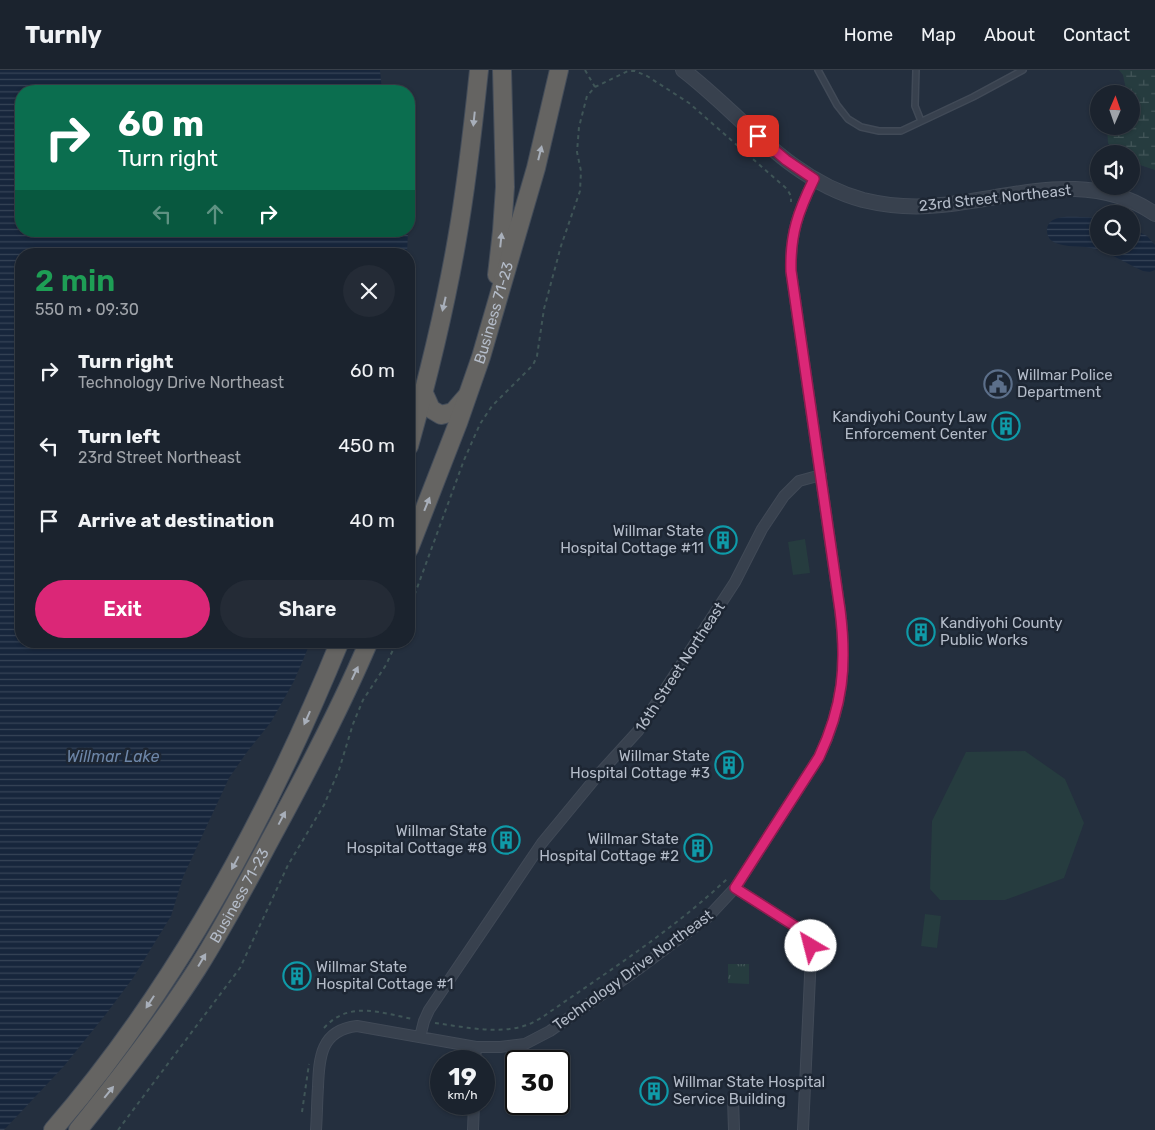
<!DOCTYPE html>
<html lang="en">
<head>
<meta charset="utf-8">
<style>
	body { margin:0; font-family:Rubik,sans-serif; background:#242b36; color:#f1f3f6; height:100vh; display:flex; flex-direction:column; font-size:19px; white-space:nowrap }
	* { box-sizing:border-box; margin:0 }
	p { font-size:16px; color:#a0a4aa }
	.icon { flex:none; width:28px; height:28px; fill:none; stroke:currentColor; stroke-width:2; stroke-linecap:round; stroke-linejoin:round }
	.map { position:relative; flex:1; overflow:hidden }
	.drawer { position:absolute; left:15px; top:178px; width:400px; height:400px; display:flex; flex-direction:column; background:#1b232e; border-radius:20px; box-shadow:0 1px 4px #0004,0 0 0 1px #39404a }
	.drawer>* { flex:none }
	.banner { position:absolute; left:15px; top:15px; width:400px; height:152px; border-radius:20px; box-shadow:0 1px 4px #0004,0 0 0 1px #39404a; background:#0b6e4f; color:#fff; overflow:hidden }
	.needle { width:32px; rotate:2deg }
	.fabs { position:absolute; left:1090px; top:15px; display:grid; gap:10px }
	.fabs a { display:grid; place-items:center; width:50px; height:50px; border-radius:50%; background:#1b232e; box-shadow:0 1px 4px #0004,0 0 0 1px #39404a; font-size:25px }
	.speed { position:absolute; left:430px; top:980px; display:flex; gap:10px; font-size:25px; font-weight:700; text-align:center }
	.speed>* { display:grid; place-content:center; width:65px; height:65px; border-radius:50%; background:#1b232e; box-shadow:0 1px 4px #0004,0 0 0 1px #39404a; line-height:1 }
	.speed small { font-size:12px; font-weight:400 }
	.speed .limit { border:2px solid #111; border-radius:8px; background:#fff; color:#111 }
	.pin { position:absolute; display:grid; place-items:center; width:42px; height:42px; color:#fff; margin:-21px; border-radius:10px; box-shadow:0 2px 8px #0006 }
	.me { position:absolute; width:55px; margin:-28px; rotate:323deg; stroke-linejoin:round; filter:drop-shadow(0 0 4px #0008) }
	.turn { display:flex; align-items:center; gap:18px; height:105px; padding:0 20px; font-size:22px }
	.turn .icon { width:65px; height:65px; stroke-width:2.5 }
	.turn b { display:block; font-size:35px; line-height:42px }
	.lanes { display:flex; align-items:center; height:48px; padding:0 20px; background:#0003; justify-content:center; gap:25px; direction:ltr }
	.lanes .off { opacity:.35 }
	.round { display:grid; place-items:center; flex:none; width:52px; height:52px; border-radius:26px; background:#242b36 }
	.head { display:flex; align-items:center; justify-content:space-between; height:85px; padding:0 20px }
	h1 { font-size:30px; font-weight:600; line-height:38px; color:#1e9e55 }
	.button { display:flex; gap:10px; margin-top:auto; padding:10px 20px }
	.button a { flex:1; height:58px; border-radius:30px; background:#db2777; color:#fff; font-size:20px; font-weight:600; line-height:58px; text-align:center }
	.button a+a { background:#242b36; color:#f1f3f6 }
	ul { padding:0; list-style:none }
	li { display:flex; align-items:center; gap:15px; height:75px; padding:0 20px }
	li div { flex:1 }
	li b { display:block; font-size:19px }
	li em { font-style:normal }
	header { display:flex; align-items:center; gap:30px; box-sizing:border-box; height:70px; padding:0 25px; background:#1b232e; border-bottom:1px solid #39404a }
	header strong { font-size:24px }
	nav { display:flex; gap:28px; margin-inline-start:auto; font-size:18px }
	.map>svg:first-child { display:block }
</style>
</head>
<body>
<header>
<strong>Turnly</strong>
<nav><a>Home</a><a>Map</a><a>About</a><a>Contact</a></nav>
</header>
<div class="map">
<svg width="1155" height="1060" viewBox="0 0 1155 1060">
	<defs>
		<pattern id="wetland-marsh" width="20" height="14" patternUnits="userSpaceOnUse" patternTransform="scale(1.25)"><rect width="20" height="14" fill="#263c3f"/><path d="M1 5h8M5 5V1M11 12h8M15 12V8" fill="none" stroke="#435659"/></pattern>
		<pattern id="park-tufts" width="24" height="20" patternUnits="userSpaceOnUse" patternTransform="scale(1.25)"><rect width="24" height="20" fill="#263c3f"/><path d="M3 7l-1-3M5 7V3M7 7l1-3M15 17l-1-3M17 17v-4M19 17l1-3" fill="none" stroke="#435659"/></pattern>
		<pattern id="water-rules" width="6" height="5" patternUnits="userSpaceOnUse" patternTransform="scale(1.25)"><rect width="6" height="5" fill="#17263c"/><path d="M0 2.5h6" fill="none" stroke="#364457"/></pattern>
	</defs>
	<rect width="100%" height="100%" fill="#242f3e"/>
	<path fill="#263c3f" d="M805,469L810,503L793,505L788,472Z
		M1025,681L1065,709L1084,753L1064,808L1005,830H940L930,819L932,751L966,682Z
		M925,844L941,846L937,878L921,876Z"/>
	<path fill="url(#wetland-marsh)" d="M1119,0H1155V100L1131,92V84H1115L1108,73L1107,56H1131V24H1127L1123,5Z"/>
	<path fill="url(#park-tufts)" d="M728,894H749V914L728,913Z"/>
	<path fill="url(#water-rules)" d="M0,0H380L382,21H21V161H408L407,184H21V571H311L294,611L271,652L247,682L229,708L183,807L171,846L133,908L106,944L64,996L4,1060H0Z
		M1082,147L1099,148V176H1131V158L1147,166L1155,175V200L1150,202L1143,201C1124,193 1108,180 1086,177C1076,176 1061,177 1052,171C1049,169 1047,165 1047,161C1047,144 1070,147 1082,147Z"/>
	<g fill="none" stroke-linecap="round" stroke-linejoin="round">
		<g stroke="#414a57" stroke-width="8">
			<path id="service" d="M818,0L837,35L848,49L861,57L879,61H901L973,27L1023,0
				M916,0L915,36L921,51"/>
		</g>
		<g stroke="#414a57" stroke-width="12">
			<path id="minor" d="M735,818L801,860L809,871L811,884L803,1060
				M420,967L424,951L429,940L542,773L598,705L638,661L735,512L762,459L784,426L799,411L821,405
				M475,991L476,977
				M733,1028L734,1060
				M316,1060C317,1046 317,1031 318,1017C319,987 321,960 357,956L476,977H500L525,974L550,961L641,897L708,847L735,818L819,687C843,637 847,595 840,540L791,201C790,164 798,142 814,109
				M473,1060L474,1034"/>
		</g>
		<g stroke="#414a57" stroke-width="16">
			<path id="tertiary" d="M683,0C742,45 788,110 863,130C888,136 915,138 941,135C1014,128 1088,98 1155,144"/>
		</g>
		<g stroke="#434c59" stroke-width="20">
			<g id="trunk">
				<path d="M497,205L502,161L505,117L502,0"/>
				<path d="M423,321L431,339L441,345L453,342L466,327"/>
				<path d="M409,376C428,308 445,239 457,169C467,113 473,57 479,0"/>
				<path id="s1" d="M409,479L458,353L481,287L536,98L559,0"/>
				<path d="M53,1060C176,918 269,745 340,571"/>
				<path id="s2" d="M78,1060C120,1008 161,955 197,899C226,853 251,805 277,757C310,696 342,635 369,571"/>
			</g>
		</g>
		<path stroke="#3f5557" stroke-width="2" stroke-dasharray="4 4" stroke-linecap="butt" d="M585,0L595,17
			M409,540L464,390L480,354L492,336L533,295L537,286L544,239L561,176L580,121L581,101L577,82L579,57L587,26L595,17L628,1H635L647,6L689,33L787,119L791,126V132
			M435,953C465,957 498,965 527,955C533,953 539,949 544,946C607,902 672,861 728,808
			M324,958C349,930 381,943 413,949
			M302,1042L309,994
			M118,1060L240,898L288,795L324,735L339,700L353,654L363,630L386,595L397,571"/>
		<use href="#service" stroke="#38414e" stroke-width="5"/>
		<use href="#minor" stroke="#38414e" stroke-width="10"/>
		<use href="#tertiary" stroke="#38414e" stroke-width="14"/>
		<use href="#trunk" stroke="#656462" stroke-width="18"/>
	</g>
	<defs><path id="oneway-solid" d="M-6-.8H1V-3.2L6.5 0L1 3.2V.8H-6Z" transform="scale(1.25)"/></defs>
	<g fill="#a8afba">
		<use href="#oneway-solid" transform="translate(474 49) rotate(96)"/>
		<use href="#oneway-solid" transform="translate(540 83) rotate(-76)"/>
		<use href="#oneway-solid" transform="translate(501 170) rotate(-84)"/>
		<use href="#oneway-solid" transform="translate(444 234) rotate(103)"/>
		<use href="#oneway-solid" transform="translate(427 434) rotate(-68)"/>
		<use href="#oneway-solid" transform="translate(355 603) rotate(-65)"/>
		<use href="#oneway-solid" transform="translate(307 648) rotate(114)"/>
		<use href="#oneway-solid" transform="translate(282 748) rotate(-62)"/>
		<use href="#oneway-solid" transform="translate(235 793) rotate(118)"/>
		<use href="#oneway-solid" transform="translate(202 890) rotate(-59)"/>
		<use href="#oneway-solid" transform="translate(150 932) rotate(123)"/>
		<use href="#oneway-solid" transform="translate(109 1022) rotate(-51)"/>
	</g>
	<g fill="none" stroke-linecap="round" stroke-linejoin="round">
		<g stroke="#8e194d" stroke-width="12">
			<path id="route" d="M758,66L786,90L814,109C798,142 790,164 791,201L840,540C847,595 843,636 819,687L735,818L801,860L806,866L811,876"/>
		</g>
		<use href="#route" stroke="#db2777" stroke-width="9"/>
	</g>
	<defs>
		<g id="civic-ring" transform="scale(1.4375)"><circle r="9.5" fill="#1d2633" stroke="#5c6f8a" stroke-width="1.5"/><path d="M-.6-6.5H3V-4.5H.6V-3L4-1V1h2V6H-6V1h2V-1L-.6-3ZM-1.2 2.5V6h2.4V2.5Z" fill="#5c6f8a"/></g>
		<g id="building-ring" transform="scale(1.4375)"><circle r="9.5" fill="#1d2633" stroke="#0f9aa8" stroke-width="1.5"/><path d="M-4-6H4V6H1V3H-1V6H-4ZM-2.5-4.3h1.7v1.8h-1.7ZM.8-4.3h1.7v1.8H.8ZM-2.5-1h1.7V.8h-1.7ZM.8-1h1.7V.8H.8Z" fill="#0f9aa8"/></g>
	</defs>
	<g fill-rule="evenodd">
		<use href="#civic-ring" x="998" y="314"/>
		<use href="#building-ring" x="1006" y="356"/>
		<use href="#building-ring" x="723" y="470"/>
		<use href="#building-ring" x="921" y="562"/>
		<use href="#building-ring" x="729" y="695"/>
		<use href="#building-ring" x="506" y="770"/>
		<use href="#building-ring" x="698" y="778"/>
		<use href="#building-ring" x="297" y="906"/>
		<use href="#building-ring" x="654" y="1021"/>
	</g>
	<g text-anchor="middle" stroke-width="5" stroke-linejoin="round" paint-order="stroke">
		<g font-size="15" fill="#b4bcc9" stroke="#1d2633">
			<text transform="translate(995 128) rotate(-6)" y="5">23rd Street Northeast</text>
			<text dy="5" stroke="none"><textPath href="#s1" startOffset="251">Business 71-23</textPath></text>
			<text transform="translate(680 597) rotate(-57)" y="5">16th Street Northeast</text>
			<text dy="5" stroke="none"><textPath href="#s2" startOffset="285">Business 71-23</textPath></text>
			<text transform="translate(633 900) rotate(-36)" y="5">Technology Drive Northeast</text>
		</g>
		<g font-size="15" fill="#b4bcc9" stroke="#1d2633" text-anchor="end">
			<text x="1017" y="310" text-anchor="start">Willmar Police<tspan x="1017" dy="17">Department</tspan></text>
			<text x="987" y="352">Kandiyohi County Law<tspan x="987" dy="17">Enforcement Center</tspan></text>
			<text x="704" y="466">Willmar State<tspan x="704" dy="17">Hospital Cottage #11</tspan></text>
			<text x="940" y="558" text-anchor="start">Kandiyohi County<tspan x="940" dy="17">Public Works</tspan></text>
			<text x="710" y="691">Willmar State<tspan x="710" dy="17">Hospital Cottage #3</tspan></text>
			<text x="487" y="766">Willmar State<tspan x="487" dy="17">Hospital Cottage #8</tspan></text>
			<text x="679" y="774">Willmar State<tspan x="679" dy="17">Hospital Cottage #2</tspan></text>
			<text x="316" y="902" text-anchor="start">Willmar State<tspan x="316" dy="17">Hospital Cottage #1</tspan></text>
			<text x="673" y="1017" text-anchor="start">Willmar State Hospital<tspan x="673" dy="17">Service Building</tspan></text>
		</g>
		<g font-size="16" font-style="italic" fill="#6d86a8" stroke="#1d2633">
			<text x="113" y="692">Willmar Lake</text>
		</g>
	</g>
</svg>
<div class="fabs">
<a><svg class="needle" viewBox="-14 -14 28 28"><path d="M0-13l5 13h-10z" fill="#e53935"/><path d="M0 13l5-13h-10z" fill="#a0a4aa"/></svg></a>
<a><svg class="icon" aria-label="sound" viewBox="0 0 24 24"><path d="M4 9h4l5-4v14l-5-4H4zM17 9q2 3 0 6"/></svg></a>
<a><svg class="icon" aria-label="search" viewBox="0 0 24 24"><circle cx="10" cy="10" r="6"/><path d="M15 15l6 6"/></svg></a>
</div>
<div class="speed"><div>19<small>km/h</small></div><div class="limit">30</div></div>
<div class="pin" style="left:758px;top:66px;background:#d93025"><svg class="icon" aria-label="arrive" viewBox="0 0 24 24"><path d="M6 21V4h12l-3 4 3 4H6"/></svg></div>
<svg class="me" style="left:811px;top:876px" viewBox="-20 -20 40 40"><circle r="19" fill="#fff"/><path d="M0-13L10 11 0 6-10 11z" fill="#db2777"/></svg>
<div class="banner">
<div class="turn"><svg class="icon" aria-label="right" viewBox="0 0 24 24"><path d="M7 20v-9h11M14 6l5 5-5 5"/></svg><div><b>60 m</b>Turn right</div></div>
<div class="lanes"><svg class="icon off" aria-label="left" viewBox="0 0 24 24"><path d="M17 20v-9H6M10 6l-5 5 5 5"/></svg><svg class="icon off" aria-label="ahead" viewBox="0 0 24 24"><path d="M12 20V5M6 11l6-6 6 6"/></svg><svg class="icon" aria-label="right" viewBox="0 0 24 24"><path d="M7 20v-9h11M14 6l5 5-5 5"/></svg></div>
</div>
<section class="drawer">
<div class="head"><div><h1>2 min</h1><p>550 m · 09:30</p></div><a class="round"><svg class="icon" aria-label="close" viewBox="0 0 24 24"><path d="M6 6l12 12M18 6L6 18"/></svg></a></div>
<ul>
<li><svg class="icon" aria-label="right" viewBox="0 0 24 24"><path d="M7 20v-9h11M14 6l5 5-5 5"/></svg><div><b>Turn right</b><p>Technology Drive Northeast</p></div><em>60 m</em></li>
<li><svg class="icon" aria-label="left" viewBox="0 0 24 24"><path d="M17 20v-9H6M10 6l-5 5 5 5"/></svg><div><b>Turn left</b><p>23rd Street Northeast</p></div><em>450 m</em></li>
<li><svg class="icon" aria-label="arrive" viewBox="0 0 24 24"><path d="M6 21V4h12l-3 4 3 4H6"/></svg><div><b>Arrive at destination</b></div><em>40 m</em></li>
</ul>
<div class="button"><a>Exit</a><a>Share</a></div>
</section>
</div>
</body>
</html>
